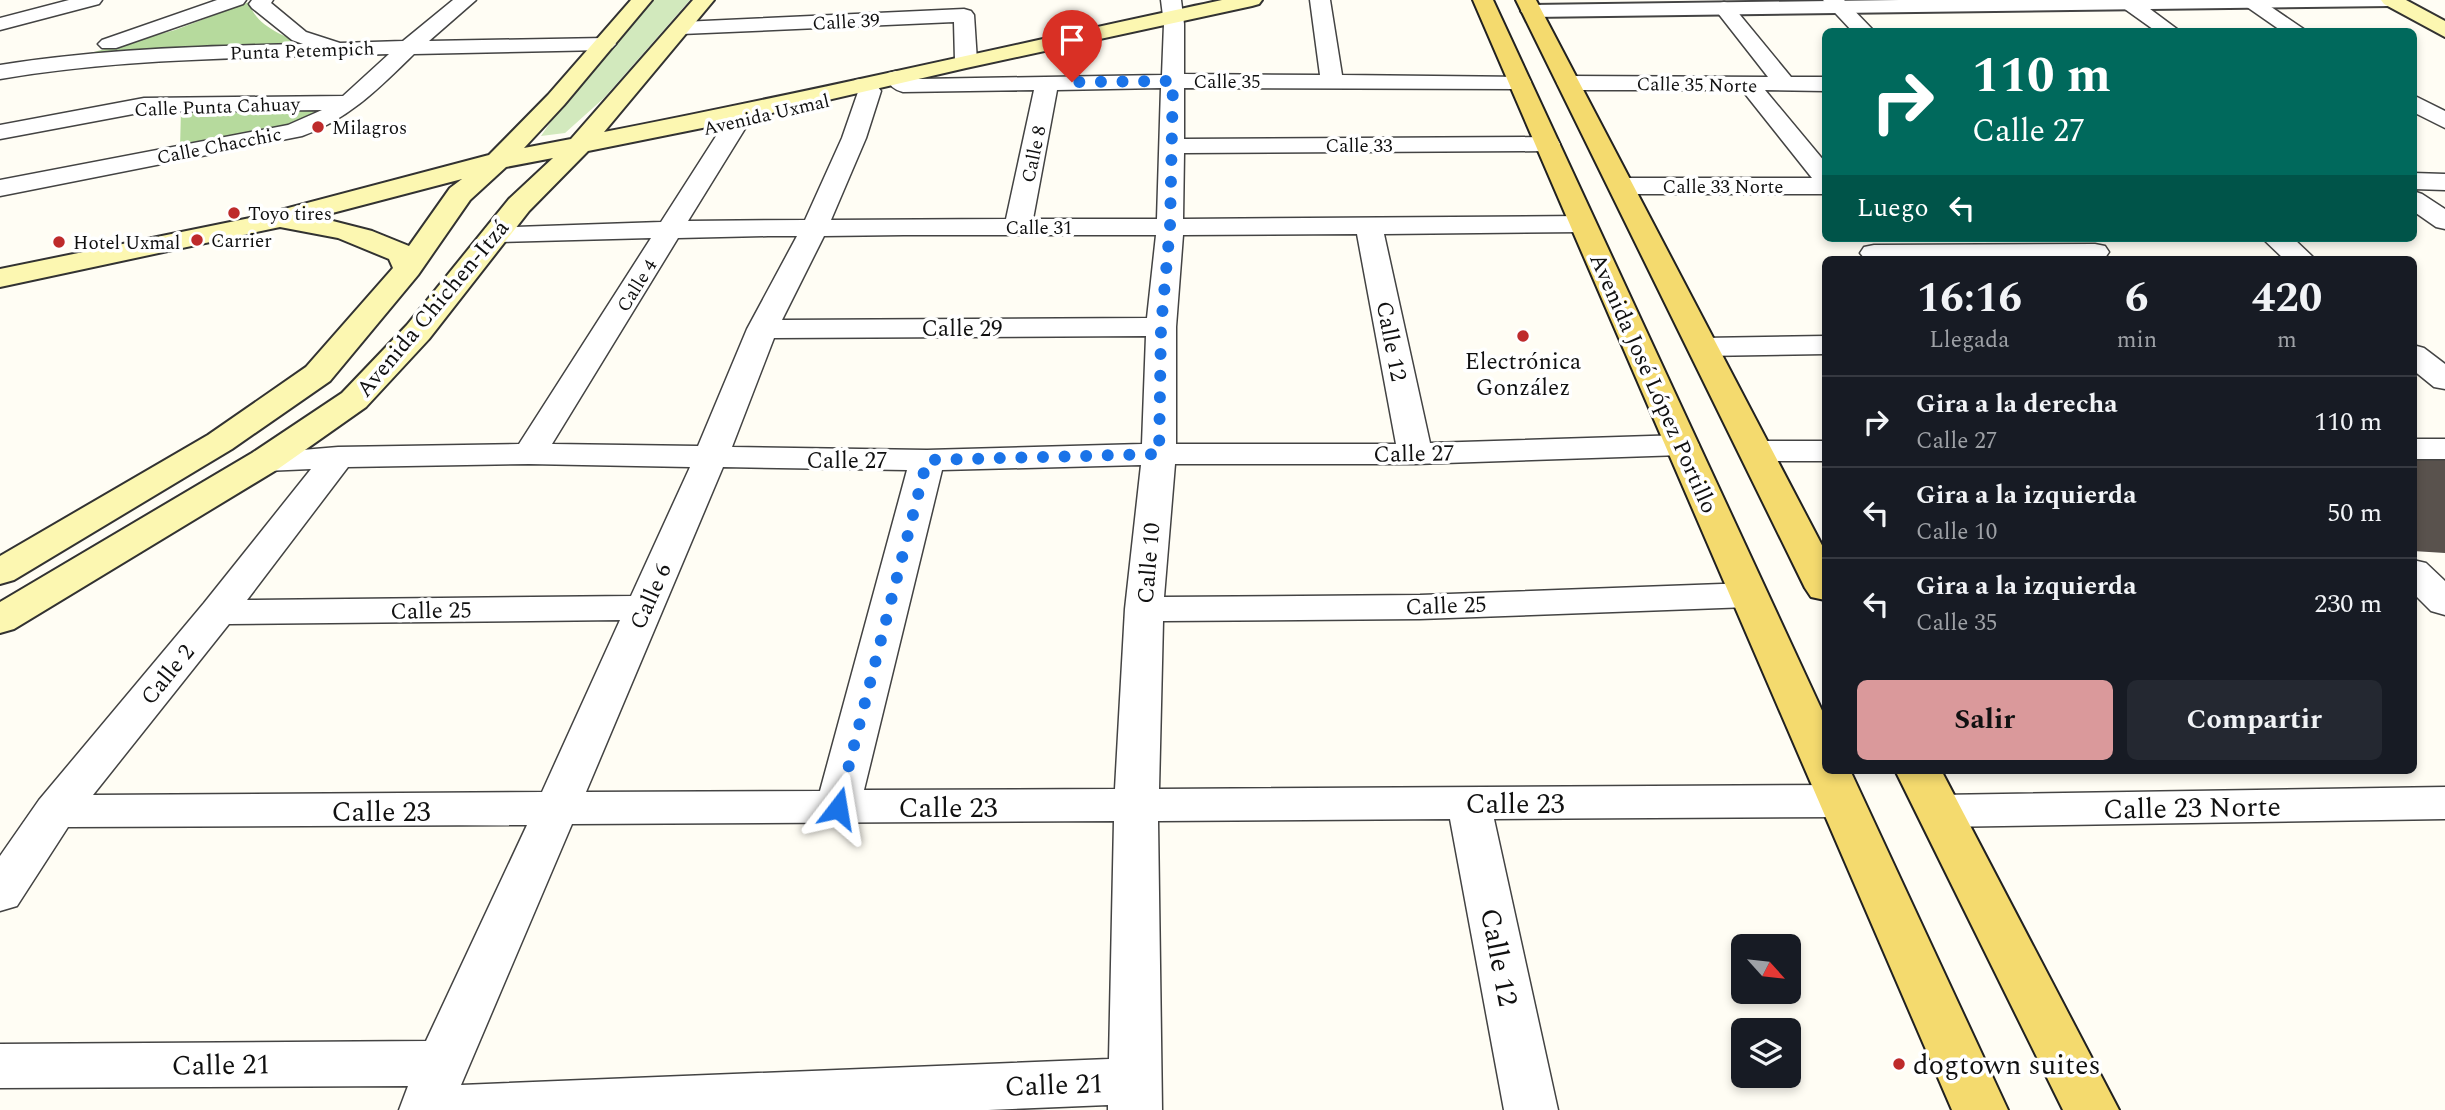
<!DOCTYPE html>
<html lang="es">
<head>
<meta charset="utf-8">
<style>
	body { margin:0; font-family:Spectral,serif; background:#242831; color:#f1f3f6; height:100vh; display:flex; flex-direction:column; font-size:26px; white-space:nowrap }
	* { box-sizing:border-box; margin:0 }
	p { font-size:23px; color:#9ea1a6 }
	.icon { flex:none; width:38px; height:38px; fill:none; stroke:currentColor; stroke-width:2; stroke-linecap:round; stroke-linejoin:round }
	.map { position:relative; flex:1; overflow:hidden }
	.sheet { position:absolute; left:1822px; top:256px; width:595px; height:518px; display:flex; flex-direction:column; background:#171b24; border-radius:10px; box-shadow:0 4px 10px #0003 }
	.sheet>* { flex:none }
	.guide { position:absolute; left:1822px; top:28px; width:595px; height:214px; border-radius:10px; box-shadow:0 4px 10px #0003; background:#00695c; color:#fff; overflow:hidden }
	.needle { width:46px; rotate:117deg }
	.tools { position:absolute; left:1731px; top:934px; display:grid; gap:14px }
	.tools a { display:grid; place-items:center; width:70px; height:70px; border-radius:10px; background:#171b24; box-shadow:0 4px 10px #0003; font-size:35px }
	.pin { position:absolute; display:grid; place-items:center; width:60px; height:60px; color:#fff; margin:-72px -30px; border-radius:50% 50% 50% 0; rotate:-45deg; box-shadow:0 0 7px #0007 }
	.pin .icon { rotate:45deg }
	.me { position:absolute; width:77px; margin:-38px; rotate:14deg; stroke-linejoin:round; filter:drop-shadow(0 0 5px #0008) }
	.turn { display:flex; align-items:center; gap:24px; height:147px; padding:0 35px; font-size:32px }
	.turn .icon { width:91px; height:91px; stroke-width:2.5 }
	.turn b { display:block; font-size:49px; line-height:60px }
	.then { display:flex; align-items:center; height:66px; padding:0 35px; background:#0003; gap:14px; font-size:26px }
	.eta { display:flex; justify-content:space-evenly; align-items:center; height:119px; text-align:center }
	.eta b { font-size:42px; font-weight:700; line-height:49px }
	.cta { display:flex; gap:14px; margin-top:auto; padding:14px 35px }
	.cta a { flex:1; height:80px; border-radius:10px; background:#da999b; color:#111; font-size:28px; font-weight:700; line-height:80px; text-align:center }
	.cta a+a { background:#242831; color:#f1f3f6 }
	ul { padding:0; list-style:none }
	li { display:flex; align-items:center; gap:21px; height:91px; padding:0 35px; border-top:2px solid #363941 }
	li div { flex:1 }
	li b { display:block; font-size:26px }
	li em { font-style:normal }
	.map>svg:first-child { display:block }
</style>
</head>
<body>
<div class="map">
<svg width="2445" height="1110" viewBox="0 0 2445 1110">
	<rect width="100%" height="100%" fill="#fffdf4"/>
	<path fill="#d2e9bd" d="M650,0H690L604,98L565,133L541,136C573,87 614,46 650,0Z"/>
	<path fill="#b6da9d" d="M249,2C255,27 287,37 308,46L159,49L68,59L175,30Z
		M339,107L321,119L180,149L181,108Z"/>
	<path fill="#59524d" d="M2413,460H2445V553L2413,551Z"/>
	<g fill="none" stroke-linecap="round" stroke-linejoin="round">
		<g stroke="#434343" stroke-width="3">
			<path id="minor" d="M69,0H102L99,4L0,30V18Z
				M217,0H246L243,4L116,48H102L98,44L102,40Z
				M252,0H273L271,3L306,32L340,43L403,41L453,0H476L429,41L605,38L612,40L616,44L612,48L605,50L414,54C379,88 349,119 302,136L0,196V180L288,125L322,110L144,112L0,139V125L144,98L343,96L389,54C259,58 128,57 0,79V65C100,49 201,46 303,44L292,40L252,8L249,4Z
				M1161,0H1181L1184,24V74L1320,75L1310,0H1330L1342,75L1528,77L1531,82L1528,87L1520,89L1184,88V139L1548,137L1557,139L1560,144L1557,149L1548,151L1184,153L1183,219L1583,216L1592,218L1596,224L1592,230L1583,232L1384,234L1430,443L1682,435L1694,438L1699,445L1694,452L1682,455L1415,464H1175L1164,597L1420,595L1749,583L1762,587L1768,595L1762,603L1749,607L1420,619L1163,621L1159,789L1841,785L1857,790L1863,801L1857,812L1841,817L1494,819L1558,1110H1504L1450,819L1158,821L1162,1110H1108V1105L988,1110H399L408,1086L0,1088V1044L426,1041L527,825L68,827L17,906L0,911V856L39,800L204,603L311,469L265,471L253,468L248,461L253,454L338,447L519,444L651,238L496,242L486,240L483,234L486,228L661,222L727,119L725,114L729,109H745L751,119L688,221L805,220L842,138L858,92L852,85L855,80C867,77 874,81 881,91L866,138L831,220L1006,219L1034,90L903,92C894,90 890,85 885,78L888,73L896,71L909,79H919L1162,75L1164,24ZM1161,88L1157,219H1033L1057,90ZM1357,234L1396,444H1176V327L1183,235ZM904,235H1156L1147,318L782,320L824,236ZM768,236H797L747,329L698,446L552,444L678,238ZM1146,336L1142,444L927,450L732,447L774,338ZM529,464L690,467L631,596L247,600L348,467ZM1141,465L1125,609L1115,789L864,790L942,470ZM723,467L907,470L820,791L586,792ZM620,620L542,792L93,795L229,624ZM1114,821L1109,1059L461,1085L572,824Z
				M1823,0H1844L1875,32H1853Z
				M2121,0H2138L2181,32H2157L2122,7L2119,3Z
				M2237,0H2261L2308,32H2283Z
				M1724,2L1731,4L1791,77H1825V91L1765,90L1825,162V194H1621L1612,191L1608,186L1612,181L1621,178H1812L1742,90H1568L1560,88L1557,83L1560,78L1568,76L1768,77L1714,8L1717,4Z
				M964,9L971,11L974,15L977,61L974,66H958L955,61L954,22L682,34L675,32L672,28L675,24L682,22Z
				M2413,95L2445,111V128L2413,112Z
				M2413,173L2445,174V190L2413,189Z
				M2413,191L2422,194L2445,209V229L2436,227L2413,211Z
				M2262,238H2293L2315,259H2284Z
				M2095,244L2105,246L2109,252L2105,258L1865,259L1860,253L1864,247L1874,245Z
				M1825,336V354L1703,356L1692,353L1688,347L1692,341L1703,338Z
				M2413,345L2424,348L2445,364V389L2434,387L2413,370Z
				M2413,439H2445V459H2413Z
				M1755,441H1825V461H1755L1743,458L1738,451L1743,444Z
				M2413,560L2426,563L2445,581V615L2431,611L2413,593Z
				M2445,787V819L1939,827L1923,822L1917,811L1923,800L1939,795Z"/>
		</g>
		<g stroke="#434343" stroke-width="4">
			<path id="tertiary" d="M1899,0H2401L2398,4L2391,6L1532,17L1525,15L1521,11L1525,7L1532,5Z"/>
		</g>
		<g stroke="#323232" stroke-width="4">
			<path id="secondary" d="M631,0H652L564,105L524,148L571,139L693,0H714L604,132C811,92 1016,44 1222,0H1262L1259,4L1252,6L966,68L737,121L588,151L529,211L429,339L366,407L278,469L14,629L0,633V602L252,453L342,393L407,325L509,199L553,158L506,167L470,200L418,275L330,381L232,449L14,580L0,584V556L208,435L306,367L393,268L389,259L338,238L280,227L0,287V269L250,218L489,155L548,95ZM462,179L450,188L409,246L372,231L317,217Z
				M2381,0H2406L2445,21V37L2384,4Z"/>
		</g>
		<g stroke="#212121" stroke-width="4">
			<path id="primary" d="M1473,0H1493L1825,717V770H1850L2008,1110H1952Z
				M1516,0H1536L1825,551V600L1811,597L1805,588Z
				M1895,770H1941L2119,1110H2063Z"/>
		</g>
		<use href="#minor" fill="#fff" fill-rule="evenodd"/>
		<use href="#tertiary" fill="#fff" fill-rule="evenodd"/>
		<use href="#secondary" fill="#fcf7b1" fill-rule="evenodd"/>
		<use href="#primary" fill="#f4da6e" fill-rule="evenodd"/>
	</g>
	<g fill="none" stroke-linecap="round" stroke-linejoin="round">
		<path stroke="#1a73e8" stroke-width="12" stroke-dasharray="0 21.6" d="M838,808L927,460L1159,454L1161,327L1170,227L1173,81L1072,82"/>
	</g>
	<g fill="#be2b2b" stroke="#fff" stroke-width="2.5">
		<circle cx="318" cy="127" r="7"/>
		<circle cx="234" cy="213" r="7"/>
		<circle cx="197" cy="240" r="7"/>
		<circle cx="59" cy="242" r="7"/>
		<circle cx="1523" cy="336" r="7"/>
		<circle cx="1899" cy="1064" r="7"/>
	</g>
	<g text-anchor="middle" stroke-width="7" stroke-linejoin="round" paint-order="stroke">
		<g font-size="19" fill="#101010" stroke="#fff">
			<text transform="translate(846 21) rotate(-3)" y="7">Calle 39</text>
			<text transform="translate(302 50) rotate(-2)" y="7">Punta Petempich</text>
			<text x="1227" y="88">Calle 35</text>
			<text transform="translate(1697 84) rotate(1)" y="7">Calle 35 Norte</text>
			<text transform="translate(217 106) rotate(-2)" y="7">Calle Punta Cahuay</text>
			<text transform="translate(766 114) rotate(-13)" y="7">Avenida Uxmal</text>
			<text transform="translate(219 145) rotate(-11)" y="7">Calle Chacchic</text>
			<text x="1359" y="152">Calle 33</text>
			<text transform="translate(1033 154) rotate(-78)" y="7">Calle 8</text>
			<text x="1723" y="193">Calle 33 Norte</text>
			<text x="1039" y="234">Calle 31</text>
			<text transform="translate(636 285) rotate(-58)" y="7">Calle 4</text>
		</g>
		<g font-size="19" fill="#101010" stroke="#fff" text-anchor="start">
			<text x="332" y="134">Milagros</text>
			<text x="248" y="220">Toyo tires</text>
			<text x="211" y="247">Carrier</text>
			<text x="73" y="249">Hotel Uxmal</text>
		</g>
		<g font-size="23" fill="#101010" stroke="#fff">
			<text transform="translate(432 308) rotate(-50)" y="8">Avenida Chichen-Itzá</text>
			<text x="962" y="336">Calle 29</text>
			<text transform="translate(1392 341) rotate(79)" y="8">Calle 12</text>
			<text transform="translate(1654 383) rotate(66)" y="8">Avenida José López Portillo</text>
			<text transform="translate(1414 453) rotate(-1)" y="8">Calle 27</text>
			<text x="847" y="468">Calle 27</text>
			<text transform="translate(1148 563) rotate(-85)" y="8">Calle 10</text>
			<text transform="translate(650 596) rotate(-66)" y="8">Calle 6</text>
			<text transform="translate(1446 605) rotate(-2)" y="8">Calle 25</text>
			<text transform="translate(431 610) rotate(-1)" y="8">Calle 25</text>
			<text transform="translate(167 674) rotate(-51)" y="8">Calle 2</text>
		</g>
		<g font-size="23" fill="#101010" stroke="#fff">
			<text x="1523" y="369">Electrónica<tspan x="1523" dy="26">González</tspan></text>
		</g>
		<g font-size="28" fill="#101010" stroke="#fff">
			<text x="1515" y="813">Calle 23</text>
			<text x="948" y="817">Calle 23</text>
			<text transform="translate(2192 807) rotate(-1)" y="10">Calle 23 Norte</text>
			<text x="381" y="821">Calle 23</text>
			<text transform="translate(1500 957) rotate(79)" y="10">Calle 12</text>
			<text transform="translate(221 1064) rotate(-1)" y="10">Calle 21</text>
			<text transform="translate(1054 1084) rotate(-2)" y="10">Calle 21</text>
		</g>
		<g font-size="28" fill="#101010" stroke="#fff" text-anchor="start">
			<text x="1913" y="1074">dogtown suites</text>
		</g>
	</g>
</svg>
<div class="tools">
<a><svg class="needle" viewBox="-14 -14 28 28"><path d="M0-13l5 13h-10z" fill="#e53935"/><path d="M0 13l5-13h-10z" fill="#9ea1a6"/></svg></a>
<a><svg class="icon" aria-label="layers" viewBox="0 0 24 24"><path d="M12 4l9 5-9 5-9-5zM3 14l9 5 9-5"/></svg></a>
</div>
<div class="pin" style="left:1072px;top:82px;background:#d93025"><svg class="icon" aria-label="arrive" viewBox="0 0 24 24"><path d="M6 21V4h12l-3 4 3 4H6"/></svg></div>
<svg class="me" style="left:838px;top:808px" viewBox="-20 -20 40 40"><path d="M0-17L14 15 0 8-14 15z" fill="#1a73e8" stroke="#fff" stroke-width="4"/></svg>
<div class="guide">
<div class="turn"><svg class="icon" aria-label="right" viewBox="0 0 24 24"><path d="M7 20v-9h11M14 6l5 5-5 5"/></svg><div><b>110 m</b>Calle 27</div></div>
<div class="then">Luego<svg class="icon" aria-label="left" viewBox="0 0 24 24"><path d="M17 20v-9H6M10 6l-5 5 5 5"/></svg></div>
</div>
<section class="sheet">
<div class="eta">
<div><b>16:16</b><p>Llegada</p></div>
<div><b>6</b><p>min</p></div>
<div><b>420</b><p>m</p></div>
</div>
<ul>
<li><svg class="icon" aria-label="right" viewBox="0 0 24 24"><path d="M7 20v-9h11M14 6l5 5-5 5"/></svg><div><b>Gira a la derecha</b><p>Calle 27</p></div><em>110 m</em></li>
<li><svg class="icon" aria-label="left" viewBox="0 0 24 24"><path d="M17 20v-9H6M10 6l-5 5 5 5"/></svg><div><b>Gira a la izquierda</b><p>Calle 10</p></div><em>50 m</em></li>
<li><svg class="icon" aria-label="left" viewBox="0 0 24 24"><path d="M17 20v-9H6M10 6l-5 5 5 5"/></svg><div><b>Gira a la izquierda</b><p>Calle 35</p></div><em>230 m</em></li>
</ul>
<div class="cta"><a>Salir</a><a>Compartir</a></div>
</section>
</div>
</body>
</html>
